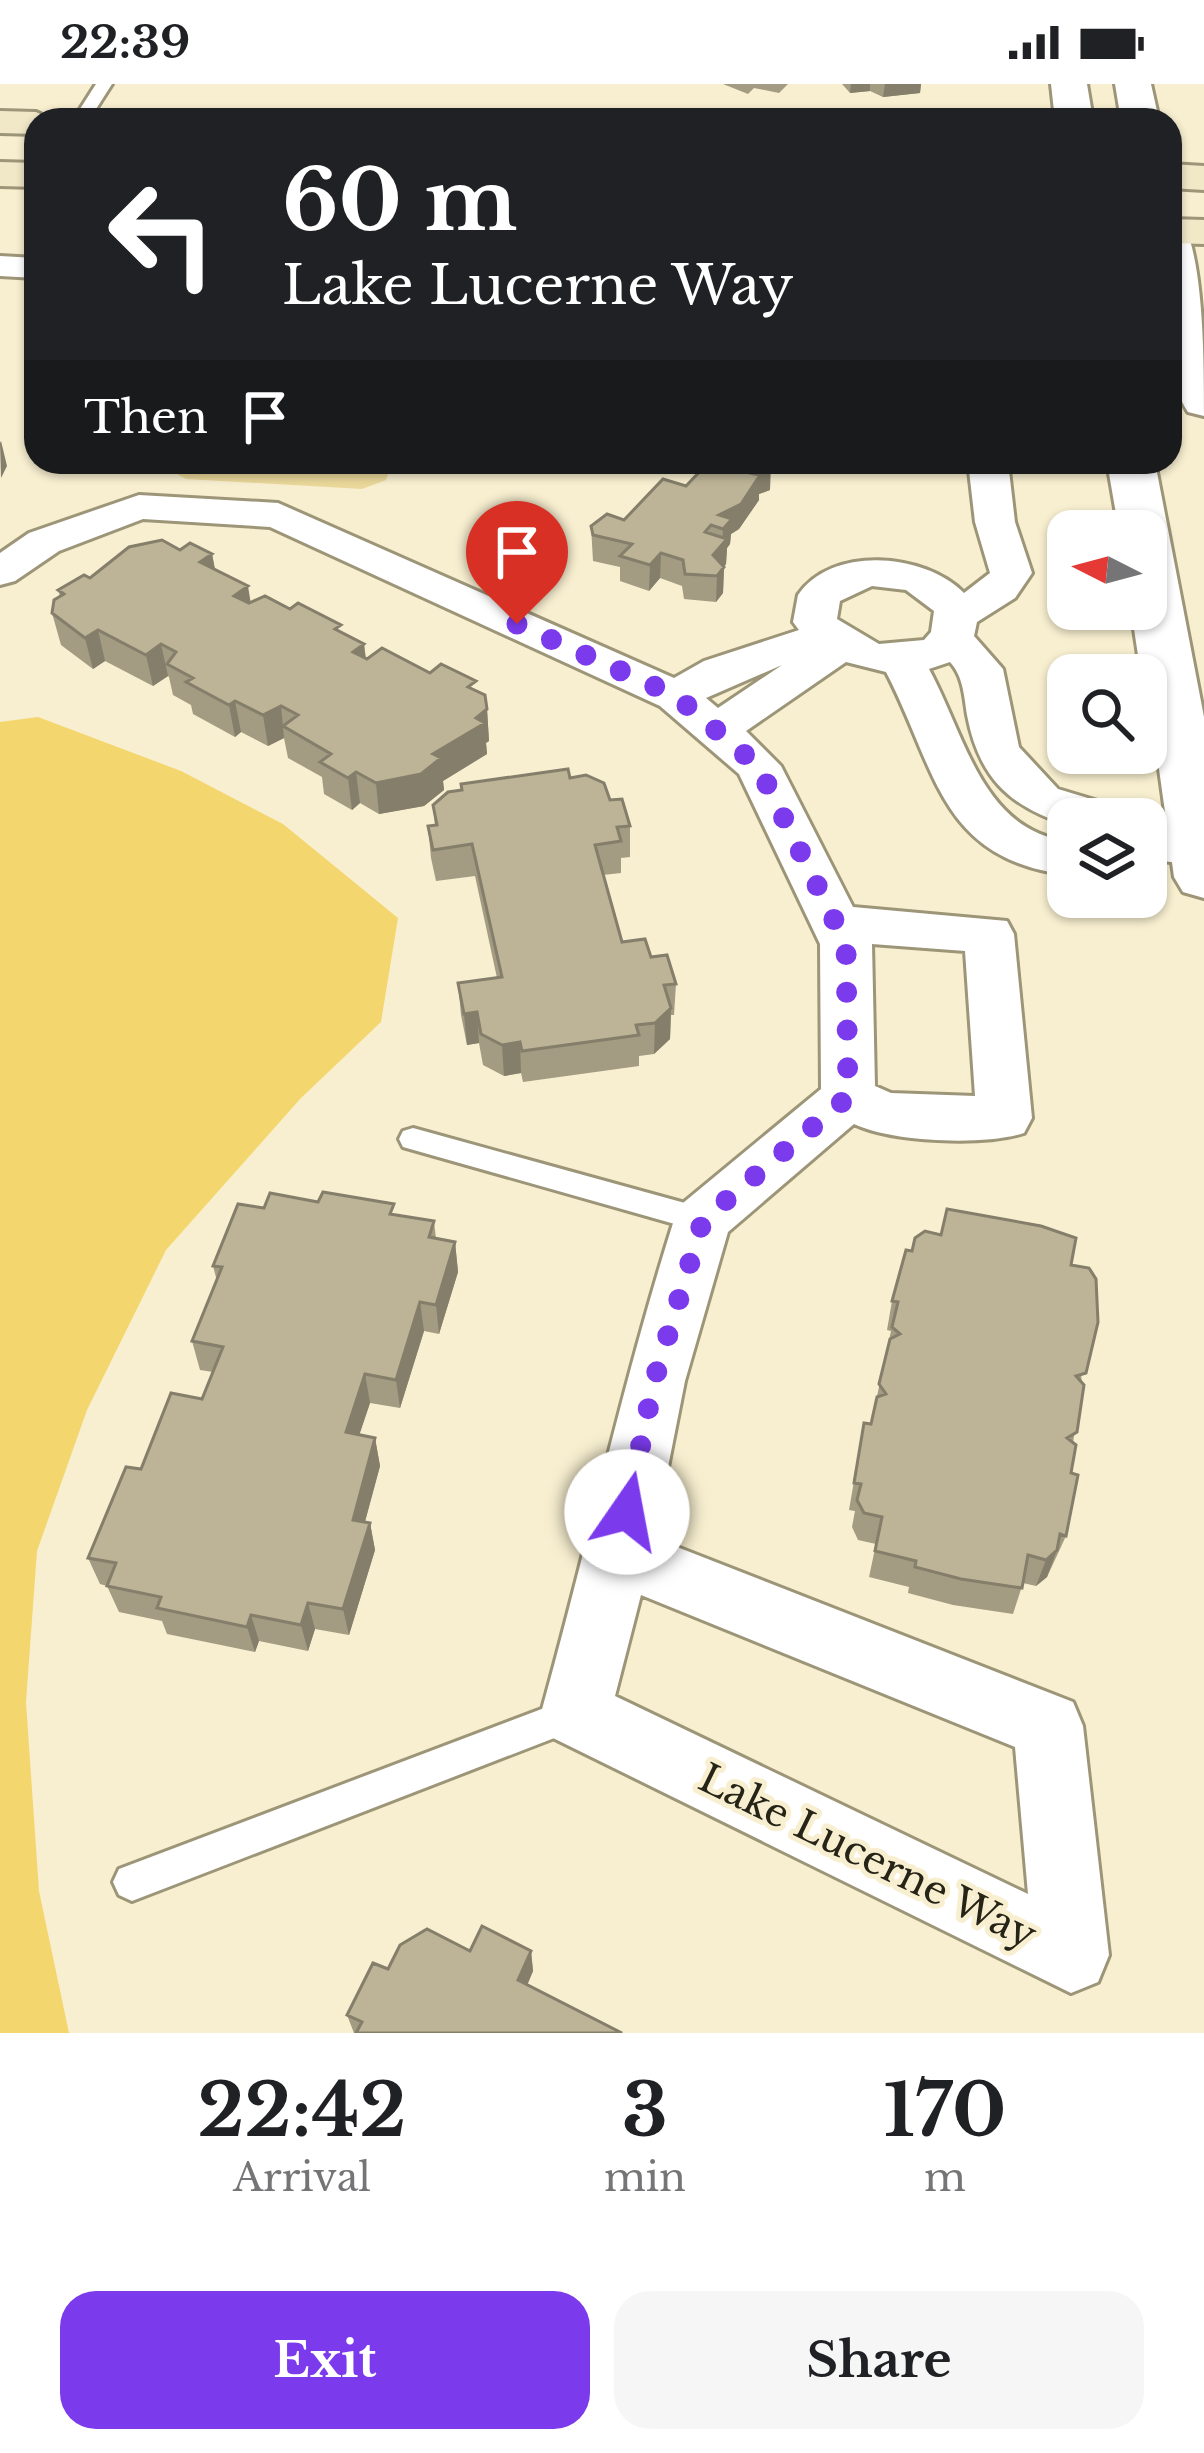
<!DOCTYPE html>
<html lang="en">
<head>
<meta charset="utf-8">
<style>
	body { margin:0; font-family:"Libre Baskerville",serif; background:#f6f6f6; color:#202124; height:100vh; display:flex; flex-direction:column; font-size:45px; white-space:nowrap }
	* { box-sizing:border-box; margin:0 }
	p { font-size:39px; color:#757577 }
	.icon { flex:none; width:66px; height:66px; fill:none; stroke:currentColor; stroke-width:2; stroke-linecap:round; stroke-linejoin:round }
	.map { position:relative; height:1949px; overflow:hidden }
	.side { display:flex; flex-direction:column; background:#fff; flex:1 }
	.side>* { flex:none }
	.top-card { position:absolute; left:24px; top:24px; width:1158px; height:366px; border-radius:36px; box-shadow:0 3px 9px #0004; background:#202124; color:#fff; overflow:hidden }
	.needle { width:78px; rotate:276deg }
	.controls { position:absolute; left:1047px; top:426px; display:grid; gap:24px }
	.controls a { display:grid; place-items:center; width:120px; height:120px; border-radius:24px; background:#fff; box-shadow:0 3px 9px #0004; font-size:60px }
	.pin { position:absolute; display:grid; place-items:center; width:102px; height:102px; color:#fff; margin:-123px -51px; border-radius:50% 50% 50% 0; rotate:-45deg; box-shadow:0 0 12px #0007 }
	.pin .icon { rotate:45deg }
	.me { position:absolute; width:132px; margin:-66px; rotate:12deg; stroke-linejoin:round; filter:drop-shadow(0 0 9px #0008) }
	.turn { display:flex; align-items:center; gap:42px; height:252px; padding:0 60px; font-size:54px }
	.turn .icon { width:156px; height:156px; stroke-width:2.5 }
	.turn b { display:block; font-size:84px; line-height:102px }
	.then { display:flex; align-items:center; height:114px; padding:0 60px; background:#0003; gap:24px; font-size:45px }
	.eta { display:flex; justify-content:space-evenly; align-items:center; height:204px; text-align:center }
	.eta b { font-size:72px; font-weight:700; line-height:84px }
	.action { display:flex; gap:24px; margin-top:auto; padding:24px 60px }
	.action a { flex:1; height:138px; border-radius:36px; background:#7c3aed; color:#fff; font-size:48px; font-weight:700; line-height:138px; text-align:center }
	.action a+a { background:#f6f6f6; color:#202124 }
	.status { display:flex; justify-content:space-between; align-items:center; height:84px; padding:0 60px; background:#fff; direction:ltr }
	.status svg { height:33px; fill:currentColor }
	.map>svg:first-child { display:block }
</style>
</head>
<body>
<div class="status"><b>22:39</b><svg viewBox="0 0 49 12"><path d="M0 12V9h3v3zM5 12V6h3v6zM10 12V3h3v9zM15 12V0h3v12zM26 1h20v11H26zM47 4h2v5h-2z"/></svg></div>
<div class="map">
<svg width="1204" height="1949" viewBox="0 0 1204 1949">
	<rect width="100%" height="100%" fill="#f8efd0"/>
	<path fill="#ead89a" d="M171,378H392L386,396L362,405L186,395L168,385Z"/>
	<path fill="#f4d66f" d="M38,633L181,687L283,740L398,834L381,938L301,1014L166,1166L87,1326L37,1467L26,1618L39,1807L69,1949H0V638Z"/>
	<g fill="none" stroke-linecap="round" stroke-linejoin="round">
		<g stroke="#9d9578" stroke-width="6">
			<path id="service" d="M96,0H112L89,36H73Z
				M413,1044L703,1124L713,1128L717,1136L713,1144L703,1148L403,1063L399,1055L403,1047Z
				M576,1612L588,1617L593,1629L588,1641L132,1817L119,1811L113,1798L119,1785Z"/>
		</g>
		<g stroke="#9d9578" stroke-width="6">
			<path id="minor" d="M0,172L36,174V194L0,192Z
				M968,378H1008L1015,438L1032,489L1015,514L977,538L974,552L1003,585L1019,663L1058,705L1121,724L1128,735H1068V741C1008,722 979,693 967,631C964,611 963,592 950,578L929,585C965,651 982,747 1068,757V791C939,775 937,686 886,588L846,578L746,647L781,682L853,823L1007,837L1014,850L1032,1034L1024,1049C983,1062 892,1058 854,1040L728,1148L685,1297L654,1454L1073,1618L1083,1642L1109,1871L1098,1898L1071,1909L551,1653L541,1629C587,1464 622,1300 674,1136L683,1119L821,1005L820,860L739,690L660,622L270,443L143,435L59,467L15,497L0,501V469L29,449L139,411L278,419L674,594L704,577L799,546L793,538L798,511C832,461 925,469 964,509L990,489L975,438ZM872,502L906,506L934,527L931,548L924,556L879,560L837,535L840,517ZM782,581L718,624L706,614ZM872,860L965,867L975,1012L891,1009L875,1002ZM641,1511L1015,1663L1028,1810L615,1612Z
				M1146,741L1204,748V782L1146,775Z"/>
		</g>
		<g stroke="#9d9578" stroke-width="6">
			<path id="tertiary" d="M1051,0H1087L1093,36H1055Z
				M1115,0H1151L1159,36H1121Z
				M1170,139L1185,142C1204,186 1204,280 1204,332L1188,328C1159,286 1170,189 1170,139Z
				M1107,378H1155L1204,633V814L1183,808L1174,793L1146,591H1141L1131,525H1146V447H1119Z"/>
		</g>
		<g stroke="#9d9578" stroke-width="6">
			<path id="secondary" d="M0,27L36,28L53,36H36V50L0,49Z
				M0,78L36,79V103L0,102Z
				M1170,80L1204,82V106L1170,104Z
				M1170,135L1204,136V160L1170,159Z"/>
		</g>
		<use href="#service" fill="#fff" fill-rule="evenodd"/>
		<use href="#minor" fill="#fff" fill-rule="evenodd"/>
		<use href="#tertiary" fill="#fff" fill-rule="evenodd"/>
		<use href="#secondary" fill="#f1e8c8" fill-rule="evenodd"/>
	</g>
	<path fill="#a39b82" d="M723,0H788L779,9L754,4L748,10Z
		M842,0H921L920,9L883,13L870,7L850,9Z
		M721,378H770V406L759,410V416L739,445L731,450L730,460L727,464L726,480L724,483L723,509L716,518L684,515L682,502L660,494L649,507L620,497V483L593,477L591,442L624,436L686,402Z
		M180,466L212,470L215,486L250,519L342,549L364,560L366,574L430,589L476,607L487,625L489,657L486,659L487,670L443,697L444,706L424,722L379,730L360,719L352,726L324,710L322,693L288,674L284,654L268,662L241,648L235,653L193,630L191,621L173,611L169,593L168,592L153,602L105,577L93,585L61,561L52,529L60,512L58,506L90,494Z
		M570,694L610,716L630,742V773L621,774V789L603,791L622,858L651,873L676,900L674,931H671L670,955L654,970L639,972V982L523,998L521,989L504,992L483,981L479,959L467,961L461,931L458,899L497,894L475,792L436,797L431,774L428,742H435L433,721Z
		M264,1124L395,1130L434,1137L436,1155L455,1158L458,1188L439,1250L424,1247L400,1324L370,1319L359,1350L375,1354L380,1382L365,1438L370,1439L375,1466L349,1551L315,1545L308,1567L259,1557L255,1568L167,1550L162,1537L119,1528L107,1502L100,1500L88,1474L141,1385L202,1315L213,1288L200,1286L192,1257L217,1197L213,1182Z
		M1071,1181L1082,1300L1073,1359L1066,1452L1047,1493L1036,1502L1023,1499L1013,1530L953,1521L908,1509L909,1503L869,1493L876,1460L858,1456L852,1443L855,1427L849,1426L864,1339L871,1340L891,1247L887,1246L892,1217Z
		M470,1867H531L533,1887L527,1901L622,1949H354L347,1931L388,1885Z"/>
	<path fill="#847e6a" d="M851,0H870V7L850,9Z
		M885,0H921L920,9L883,13Z
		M1,357L7,382L1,394L0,359Z
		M771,381L770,406L759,410V416L739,445L731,450L730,460L727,464L726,480L716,492L713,471L722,461L723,445L719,431L750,389Z
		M661,469L660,494L649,507L650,481Z
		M212,470L218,501L200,478Z
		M724,483L723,509L716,518L717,492Z
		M248,502L253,533L234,512Z
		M98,546L105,577L93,585L85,554Z
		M161,560L168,592L153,602L146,571Z
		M364,560L367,591L353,568Z
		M235,617L241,648L235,653L229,621Z
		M281,622L284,654L268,662L263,631Z
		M487,625L489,657L486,659L487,670L443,697L444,706L424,722L379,730L376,699L433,670Z
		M356,688L360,719L352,726L348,694Z
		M671,924L670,955L654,970L655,939Z
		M477,928L479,959L467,961L464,930Z
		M520,958L521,989L504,992L502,961Z
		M455,1158L458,1188L439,1250L436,1221Z
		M420,1218L424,1247L400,1324L396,1296Z
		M365,1290L370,1319L351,1376L346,1348Z
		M375,1354L380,1382L358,1463L353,1436Z
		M370,1439L375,1466L349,1551L343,1525Z
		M1057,1466L1047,1493L1036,1502L1046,1476Z
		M308,1519L315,1545L308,1567L301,1541Z
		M251,1531L259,1557L255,1568L247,1543Z
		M531,1867L533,1887L521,1916L518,1896Z"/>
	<path fill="#bdb497" stroke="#847e6a" stroke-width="3" d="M729,378H770L771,381L750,389L760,391L741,420L719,431L732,435L723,445L711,441L705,448L727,455L713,471L724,483L717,492L685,490L683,476L661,469L650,481L620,472L632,460L593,451L591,442L607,430L624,436L663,395L686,402L705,382Z
		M162,456L180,466L190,459L212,470L200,478L248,502L234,512L249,519L265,512L290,525L298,519L341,541L335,545L364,560L353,568L367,575L382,564L430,589L441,580L476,597L468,603L485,611L487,625L476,634L485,639L433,670L441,674L421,690L376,699L356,688L348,694L320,678L331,670L283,642L298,631L281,622L263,631L235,617L229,621L186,598L193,594L167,580L176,568L161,560L146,571L98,546L85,554L52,529L54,516L64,510L58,506L84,491L90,494L129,463Z
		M568,685L570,694L586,691L604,699L610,716L622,715L630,742L617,743L621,757L595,761L622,858L645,855L651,873L667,871L676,900L664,901L671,924L655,939L636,941L639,951L522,967L520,958L502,961L481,950L477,928L464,930L458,899L502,893L472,760L433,766L428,742L437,741L433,721L448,708L462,706L461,700Z
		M323,1108L394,1120L390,1130L434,1137L429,1153L455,1158L436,1221L420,1218L396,1296L365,1290L346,1348L375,1354L353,1436L370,1439L343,1525L308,1519L301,1541L251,1531L247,1543L157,1524L161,1513L107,1502L116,1479L88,1474L126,1383L141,1385L171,1309L202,1315L223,1263L192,1257L222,1183L213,1182L238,1120L264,1124L270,1109L318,1118Z
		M947,1125L1041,1142L1076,1154L1071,1181L1089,1184L1096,1195L1098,1238L1086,1289L1076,1292L1084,1301L1077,1348L1067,1354L1076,1361L1071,1389L1078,1391L1066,1452L1060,1450L1057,1466L1046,1476L1028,1471L1022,1504L961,1495L915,1483L916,1477L875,1467L882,1433L864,1429L857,1416L861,1400L854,1399L864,1339L871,1340L877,1313L886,1310L879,1300L890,1255L900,1250L892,1243L898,1218L892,1217L906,1166L912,1167L915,1154L925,1147L941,1151Z
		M482,1842L531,1867L518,1896L622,1949H356L362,1938L347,1931L373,1879L388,1885L400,1861L427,1845L470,1867Z"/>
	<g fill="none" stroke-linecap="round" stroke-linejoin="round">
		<path stroke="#7c3aed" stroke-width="21" stroke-dasharray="0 37.8" d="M517,540L676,612L758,682L846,860L848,1013L703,1136L654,1297L627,1428"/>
	</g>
	<g text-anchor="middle" stroke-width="10" stroke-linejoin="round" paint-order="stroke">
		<g font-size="39" fill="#262317" stroke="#f8efd0">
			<text transform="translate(868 1772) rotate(26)" y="14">Lake Lucerne Way</text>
		</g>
	</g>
</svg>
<div class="controls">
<a><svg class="needle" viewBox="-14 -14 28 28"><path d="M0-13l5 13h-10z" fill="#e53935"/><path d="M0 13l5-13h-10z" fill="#757577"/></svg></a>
<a><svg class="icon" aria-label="search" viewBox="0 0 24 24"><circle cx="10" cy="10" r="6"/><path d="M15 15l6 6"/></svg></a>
<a><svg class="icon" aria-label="layers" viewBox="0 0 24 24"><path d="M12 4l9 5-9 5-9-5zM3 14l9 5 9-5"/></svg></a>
</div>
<div class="pin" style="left:517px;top:540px;background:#d93025"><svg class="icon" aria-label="arrive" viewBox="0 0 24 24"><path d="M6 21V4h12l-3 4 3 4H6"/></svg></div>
<svg class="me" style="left:627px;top:1428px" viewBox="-20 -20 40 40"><circle r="19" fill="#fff"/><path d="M0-13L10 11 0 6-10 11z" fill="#7c3aed"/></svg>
<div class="top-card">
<div class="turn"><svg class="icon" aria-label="left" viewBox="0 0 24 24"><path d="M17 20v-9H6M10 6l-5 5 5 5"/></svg><div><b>60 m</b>Lake Lucerne Way</div></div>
<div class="then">Then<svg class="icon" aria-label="arrive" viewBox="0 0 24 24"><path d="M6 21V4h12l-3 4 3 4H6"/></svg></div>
</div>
</div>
<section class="side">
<div class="eta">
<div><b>22:42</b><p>Arrival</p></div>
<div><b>3</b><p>min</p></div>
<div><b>170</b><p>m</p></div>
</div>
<div class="action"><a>Exit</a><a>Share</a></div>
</section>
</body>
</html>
